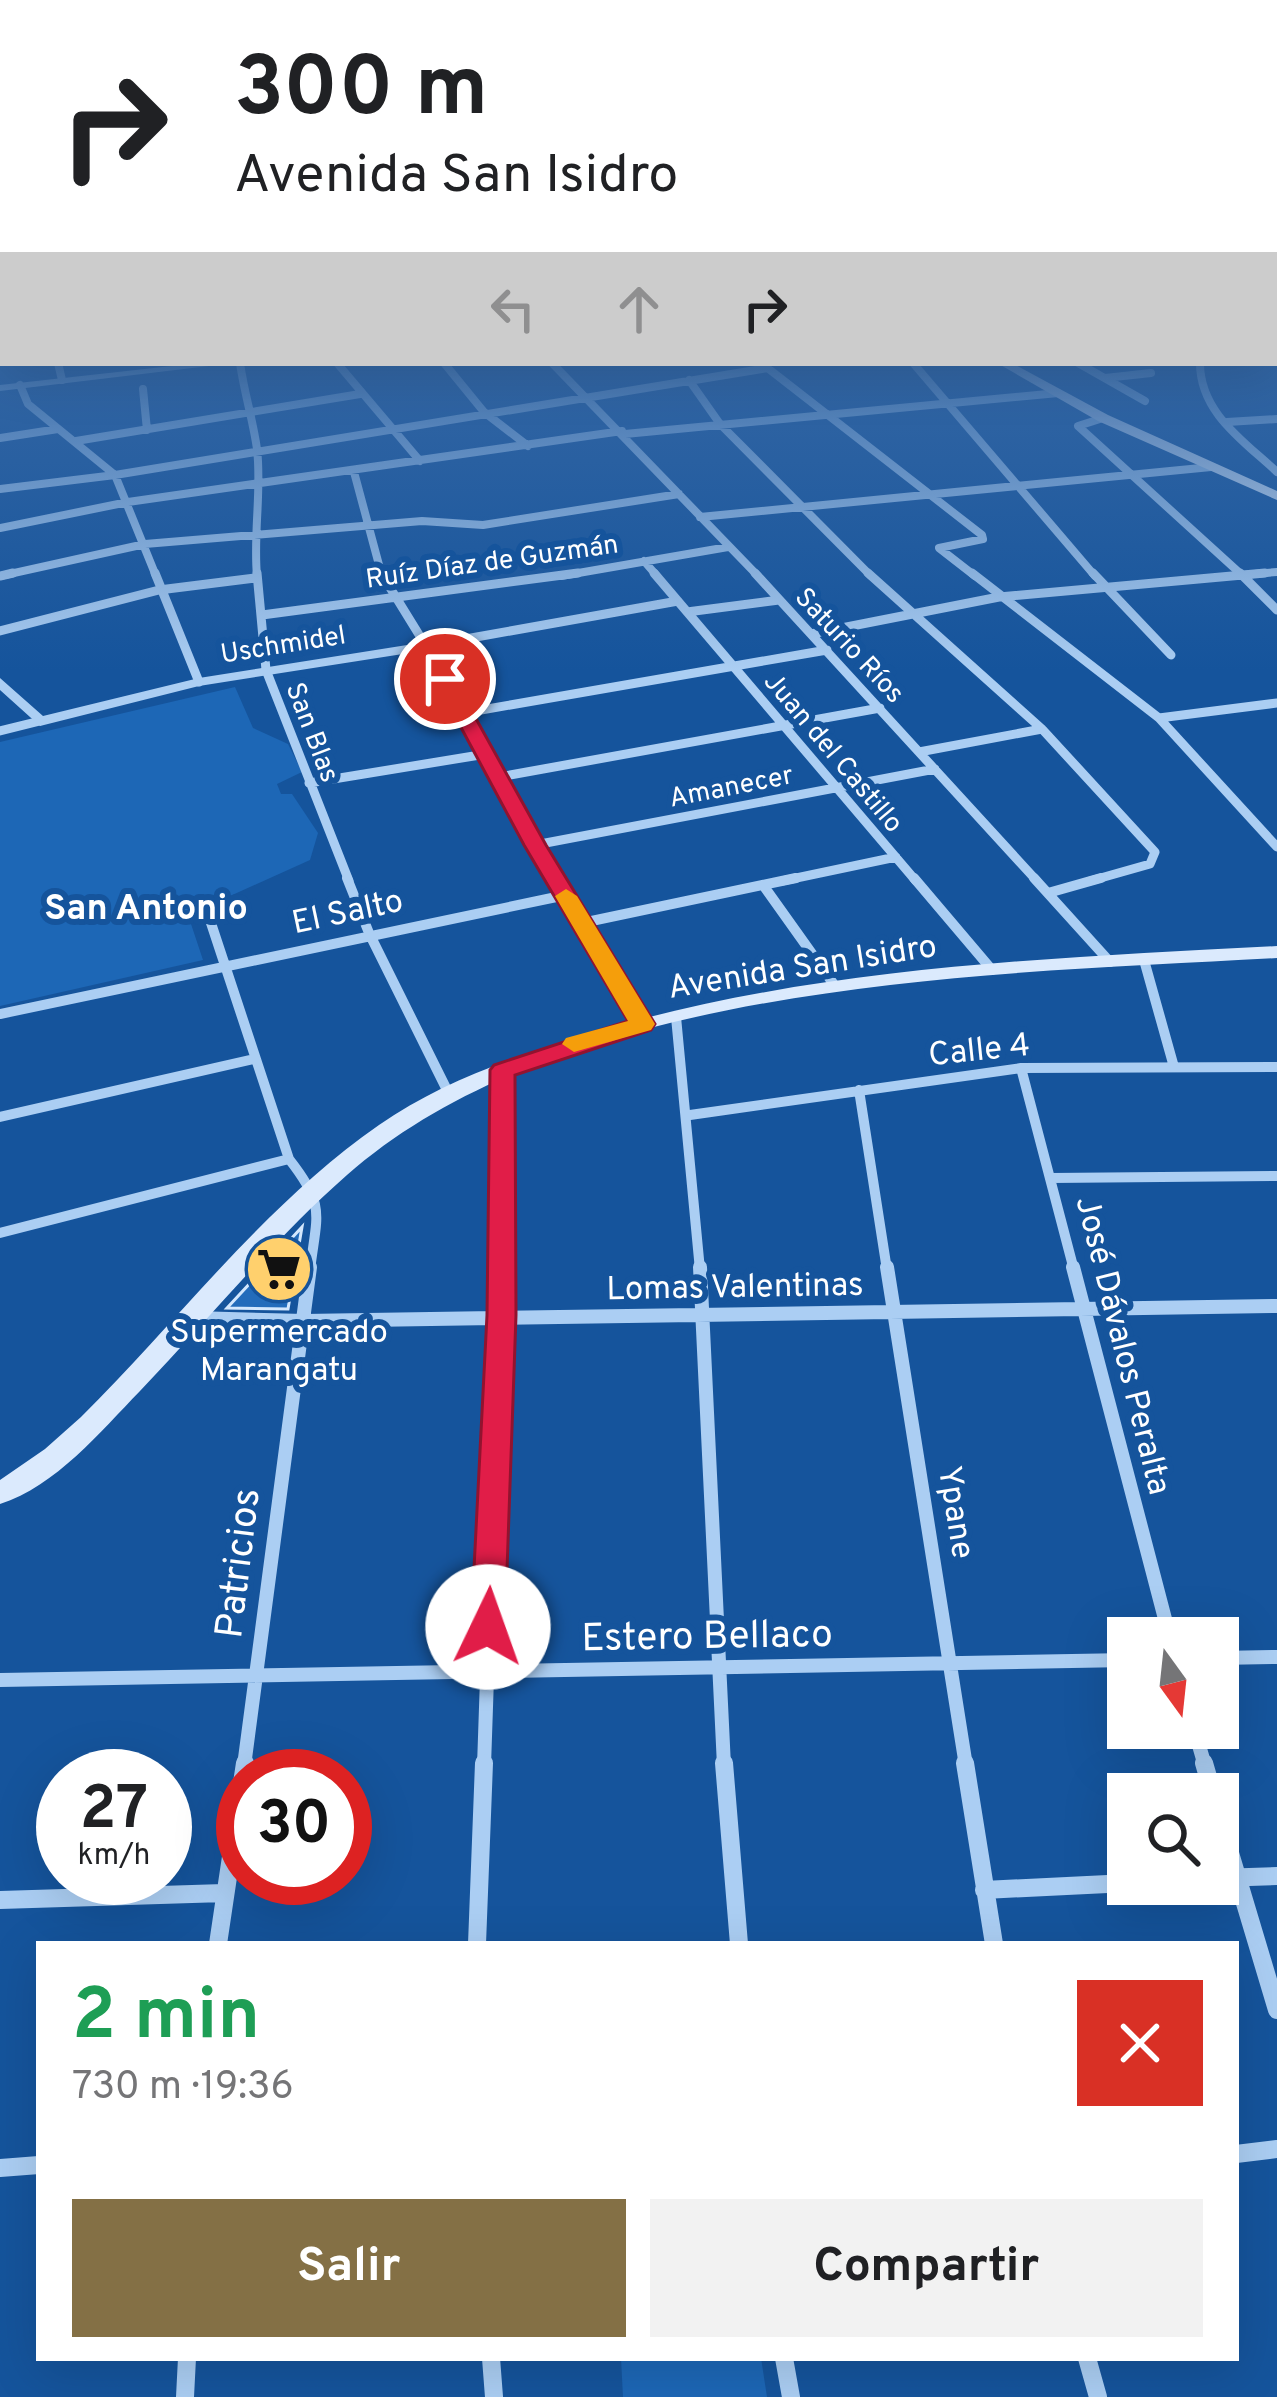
<!DOCTYPE html>
<html lang="es">
<head>
<meta charset="utf-8">
<style>
	body { margin:0; font-family:Overpass,sans-serif; background:#f2f2f2; color:#202124; height:100vh; display:flex; flex-direction:column; font-size:45px; white-space:nowrap }
	* { box-sizing:border-box; margin:0 }
	p { font-size:39px; color:#757577 }
	.icon { flex:none; width:66px; height:66px; fill:none; stroke:currentColor; stroke-width:2; stroke-linecap:round; stroke-linejoin:round }
	.map { position:relative; flex:1; overflow:hidden }
	.drawer { position:absolute; left:36px; top:1941px; width:1203px; height:420px; display:flex; flex-direction:column; background:#fff; border-radius:0px; box-shadow:0 12px 48px #0002 }
	.drawer>* { flex:none }
	.hud { position:absolute; left:0px; top:0px; width:1278px; height:366px; box-shadow:0 12px 48px #0002; background:#fff; color:#202124; overflow:hidden }
	.needle { width:78px; rotate:165deg }
	.fabs { position:absolute; left:1107px; top:1617px; display:grid; gap:24px }
	.fabs a { display:grid; place-items:center; width:132px; height:132px; border-radius:0px; background:#fff; box-shadow:0 12px 48px #0002; font-size:60px }
	.speed { position:absolute; left:36px; top:1749px; display:flex; gap:24px; font-size:60px; font-weight:700; text-align:center }
	.speed>* { display:grid; place-content:center; width:156px; height:156px; border-radius:50%; background:#fff; box-shadow:0 12px 48px #0002; line-height:1 }
	.speed small { font-size:30px; font-weight:400 }
	.speed .limit { border:18px solid #d22; background:#fff; color:#111 }
	.pin { position:absolute; display:grid; place-items:center; width:102px; height:102px; color:#fff; margin:-51px; border:6px solid #fff; border-radius:50%; box-shadow:0 3px 12px #0007 }
	.me { position:absolute; width:132px; margin:-66px; rotate:3deg; stroke-linejoin:round; filter:drop-shadow(0 0 9px #0008) }
	.turn { display:flex; align-items:center; gap:42px; height:252px; padding:0 36px; font-size:54px }
	.turn .icon { width:156px; height:156px; stroke-width:2.5 }
	.turn b { display:block; font-size:84px; line-height:102px }
	.lanes { display:flex; align-items:center; height:114px; padding:0 36px; background:#0003; justify-content:center; gap:60px; direction:ltr }
	.lanes .off { opacity:.35 }
	.round { display:grid; place-items:center; flex:none; width:126px; height:126px; border-radius:0px; background:#f2f2f2 }
	.head { display:flex; align-items:center; justify-content:space-between; height:204px; padding:0 36px }
	h1 { font-size:72px; font-weight:700; line-height:90px; color:#1e9e55 }
	.action { display:flex; gap:24px; margin-top:auto; padding:24px 36px }
	.action a { flex:1; height:138px; border-radius:0px; background:#847045; color:#fff; font-size:48px; font-weight:700; line-height:138px; text-align:center }
	.action a+a { background:#f2f2f2; color:#202124 }
	.map>svg:first-child { display:block }
</style>
</head>
<body>
<div class="map">
<svg width="1277" height="2397" viewBox="0 0 1277 2397">
	<rect width="100%" height="100%" fill="#15549c"/>
	<path fill="#1d67b6" d="M235,687L253,728L288,744L302,772L277,784L281,794H292L318,833L310,860L188,915L203,960L0,1006V742Z
		M621,2358H761L767,2397H623Z"/>
	<path fill="#236cbb" stroke="#d3e7fd" stroke-width="3" d="M302,1227L288,1309L227,1308Z"/>
	<g fill="none" stroke-linecap="round" stroke-linejoin="round">
		<path stroke="#abcef3" stroke-width="8" d="M58,363L62,380
			M240,363C244,392 253,420 257,449C262,490 253,534 257,576
			M337,363L420,461
			M444,363L484,412L528,446
			M552,363L758,576
			M761,363L982,535L983,539L939,548L975,576
			M913,363L1095,576
			M1078,363L1145,401
			M1200,363C1200,413 1244,441 1277,472
			M1105,378L1151,373
			M689,380L720,424L871,576
			M20,385L28,404L115,475L156,576
			M143,389L147,430
			M1103,418L1078,426L1243,576
			M1227,422L1277,419
			M625,434L1058,393
			M0,438L58,429
			M76,441L360,394
			M354,472L382,576
			M0,489L115,475L768,368
			M700,517L1211,467
			M0,528L128,502L622,431
			M644,561L657,576
			M0,576L145,544L422,521L483,525L679,494
			M561,576L728,547
			M1231,576L1277,572"/>
		<path stroke="#abcef3" stroke-width="9" d="M155,573L199,682
			M257,573L266,670L349,881
			M381,573L426,646L678,601
			M654,573L916,881
			M755,573L1037,881
			M868,573L1042,729L1155,852L1150,864L1090,881
			M972,573L1159,718L1277,847
			M1093,573L1171,655
			M1240,573L1277,610
			M0,576L13,573
			M687,612L779,600
			M262,615L578,573
			M0,631L159,590L255,578
			M811,634L999,597L1265,573
			M464,713L827,650
			M1159,718L1277,703
			M0,731L40,721
			M919,752L1042,729
			M499,777L880,708
			M309,783L486,754
			M535,845L935,769
			M782,881L896,857"/>
		<path stroke="#abcef3" stroke-width="10" d="M347,878L369,933L448,1092
			M914,878L992,970
			M1034,878L1110,962
			M763,885L835,986
			M1048,893L1101,878
			M209,917L289,1159C326,1206 317,1213 310,1270
			M582,923L796,878
			M1144,960L1174,1067
			M0,1014L566,895
			M676,1017L700,1270
			M1021,1068L1074,1270
			M859,1090L887,1270
			M690,1115L1021,1068L1277,1067
			M0,1117L254,1059
			M1051,1178L1277,1176
			M0,1233L289,1159
			M501,1270L503,1070"/>
		<path stroke="#abcef3" stroke-width="14" d="M700,1267L724,1766
			M887,1267L966,1766
			M1073,1267L1170,1638
			M193,1318L304,1321L1277,1306
			M1218,1658L1277,1657
			M0,1680L1128,1660
			M1194,1728L1205,1766
			M244,1766L310,1267
			M484,1766L501,1267"/>
		<path stroke="#abcef3" stroke-width="18" d="M724,1763L739,1944
			M965,1763L994,1944
			M1204,1763L1213,1794
			M1218,1813L1277,2010
			M1218,1878L1277,1876
			M984,1890L1128,1883
			M0,1900L224,1893
			M218,1944L245,1763
			M477,1944L484,1763
			M1236,2154L1277,2149
			M0,2168L39,2165
			M491,2358L494,2397
			M784,2358L791,2397
			M1087,2358L1098,2397
			M185,2397L187,2358"/>
		<path fill="#abcef3" fill-rule="evenodd" d="M199,363H234L0,391V385Z
			M426,642L433,646L543,845L652,1025L650,1029H636L634,1025L527,845L422,651L199,686L40,726L0,690V678L43,716L199,678Z"/>
		<path fill="#dbeafd" fill-rule="evenodd" d="M997,363H1012L1108,415L1277,491V500L1098,421Z
			M1277,946V958C994,974 569,979 347,1175C272,1241 209,1319 140,1391C100,1432 56,1486 0,1504V1480L45,1449L81,1417C179,1320 265,1204 379,1125C433,1087 497,1063 560,1043C791,967 1036,959 1277,946Z"/>
	</g>
	<linearGradient id="sky" x2="0" y2="1"><stop stop-color="#0c2e56"/><stop offset="0.5" stop-color="#3567a4"/><stop offset="1" stop-color="#3567a4" stop-opacity="0"/></linearGradient>
	<rect width="1277" height="671" fill="url(#sky)"/>
	<path fill="#e11d48" stroke="#92132f" stroke-width="3" d="M445,673L454,679L546,845L655,1024L651,1030L515,1075L516,1315L505,1627L500,1637L488,1641L476,1637L471,1627L487,1315L490,1070L494,1065L628,1021L524,845L435,679Z"/>
	<path fill="#f59e0b" d="M566,889L577,896L655,1024L651,1030L574,1052L562,1044L566,1038L628,1021L555,896Z"/>
	<defs>
		<g id="supermarket-disc" transform="scale(3.45)"><circle r="9.5" fill="#ffd06d" stroke="#15549c"/><path d="M-6-5.5h2.5l.6 2H6L4.5 2H-2.5L-4.4-4H-6ZM-1.5 3.2a1.3 1.3 0 1 0 .1 0ZM3 3.2a1.3 1.3 0 1 0 .1 0Z" fill="#111"/></g>
	</defs>
	<g fill-rule="evenodd">
		<use href="#supermarket-disc" x="279" y="1269"/>
	</g>
	<g text-anchor="middle" stroke-width="12" stroke-linejoin="round" paint-order="stroke">
		<g font-size="27" fill="#fff" stroke="#15549c">
			<text transform="translate(492 561) rotate(-8)" y="9">Ruíz Díaz de Guzmán</text>
			<text transform="translate(283 644) rotate(-9)" y="9">Uschmidel</text>
			<text transform="translate(850 645) rotate(47)" y="9">Saturio Ríos</text>
			<text transform="translate(313 732) rotate(69)" y="9">San Blas</text>
			<text transform="translate(834 752) rotate(50)" y="9">Juan del Castillo</text>
			<text transform="translate(731 786) rotate(-11)" y="9">Amanecer</text>
		</g>
		<g font-size="33" fill="#fff" stroke="#15549c">
			<text transform="translate(347 910) rotate(-12)" y="12">El Salto</text>
			<text transform="translate(802 965) rotate(-9)" y="12">Avenida San Isidro</text>
			<text transform="translate(979 1048) rotate(-6)" y="12">Calle 4</text>
			<text transform="translate(735 1285) rotate(-1)" y="12">Lomas Valentinas</text>
			<text transform="translate(1125 1345) rotate(76)" y="12">José Dávalos Peralta</text>
			<text transform="translate(958 1512) rotate(81)" y="12">Ypane</text>
		</g>
		<g font-size="33" fill="#fff" stroke="#15549c">
			<text x="279" y="1342">Supermercado<tspan x="279" dy="38">Marangatu</tspan></text>
		</g>
		<g font-size="36" font-weight="bold" fill="#fff" stroke="#15549c">
			<text x="146" y="919">San Antonio</text>
		</g>
		<g font-size="39" fill="#fff" stroke="#15549c">
			<text transform="translate(236 1563) rotate(-83)" y="14">Patricios</text>
			<text transform="translate(707 1634) rotate(-1)" y="14">Estero Bellaco</text>
		</g>
	</g>
</svg>
<div class="fabs">
<a><svg class="needle" viewBox="-14 -14 28 28"><path d="M0-13l5 13h-10z" fill="#e53935"/><path d="M0 13l5-13h-10z" fill="#757577"/></svg></a>
<a><svg class="icon" aria-label="search" viewBox="0 0 24 24"><circle cx="10" cy="10" r="6"/><path d="M15 15l6 6"/></svg></a>
</div>
<div class="speed"><div>27<small>km/h</small></div><div class="limit">30</div></div>
<div class="pin" style="left:445px;top:679px;background:#d93025"><svg class="icon" aria-label="arrive" viewBox="0 0 24 24"><path d="M6 21V4h12l-3 4 3 4H6"/></svg></div>
<svg class="me" style="left:488px;top:1627px" viewBox="-20 -20 40 40"><circle r="19" fill="#fff"/><path d="M0-13L10 11 0 6-10 11z" fill="#e11d48"/></svg>
<div class="hud">
<div class="turn"><svg class="icon" aria-label="right" viewBox="0 0 24 24"><path d="M7 20v-9h11M14 6l5 5-5 5"/></svg><div><b>300 m</b>Avenida San Isidro</div></div>
<div class="lanes"><svg class="icon off" aria-label="left" viewBox="0 0 24 24"><path d="M17 20v-9H6M10 6l-5 5 5 5"/></svg><svg class="icon off" aria-label="ahead" viewBox="0 0 24 24"><path d="M12 20V5M6 11l6-6 6 6"/></svg><svg class="icon" aria-label="right" viewBox="0 0 24 24"><path d="M7 20v-9h11M14 6l5 5-5 5"/></svg></div>
</div>
<section class="drawer">
<div class="head"><div><h1>2 min</h1><p>730 m · 19:36</p></div><a class="round" style="background:#d93025;color:#fff"><svg class="icon" aria-label="close" viewBox="0 0 24 24"><path d="M6 6l12 12M18 6L6 18"/></svg></a></div>
<div class="action"><a>Salir</a><a>Compartir</a></div>
</section>
</div>
</body>
</html>
